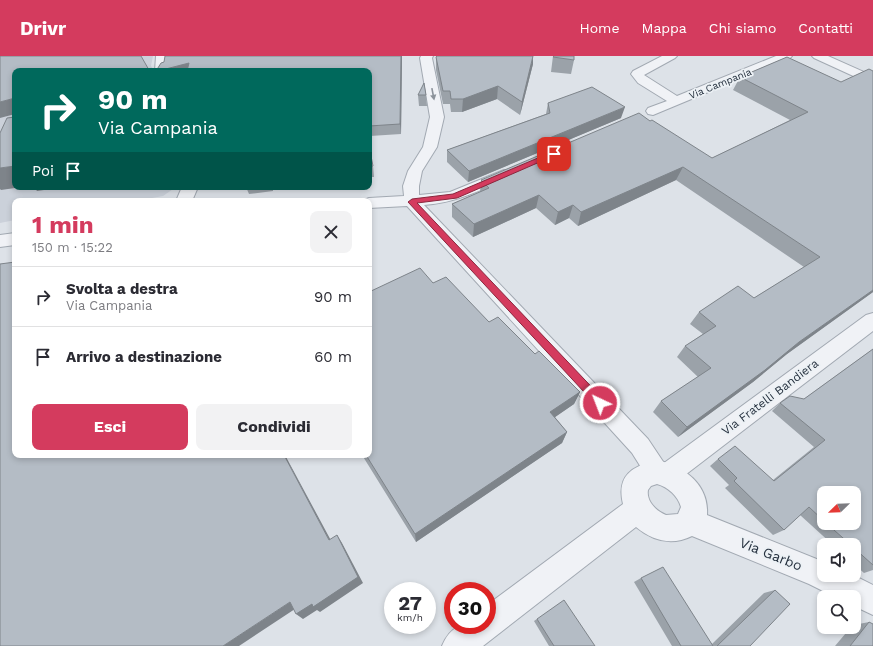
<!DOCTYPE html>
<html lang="it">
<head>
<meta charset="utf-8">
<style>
	body { margin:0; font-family:"Work Sans",sans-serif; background:#f2f2f3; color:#2b2b33; height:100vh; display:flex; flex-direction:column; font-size:15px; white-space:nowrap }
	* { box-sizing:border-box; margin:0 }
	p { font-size:13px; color:#7c7c81 }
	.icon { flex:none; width:22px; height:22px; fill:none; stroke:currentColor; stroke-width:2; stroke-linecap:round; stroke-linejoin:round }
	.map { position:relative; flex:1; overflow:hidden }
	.side { position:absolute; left:12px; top:142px; width:360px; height:260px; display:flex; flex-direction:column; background:#fff; border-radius:8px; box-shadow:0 2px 6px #0003 }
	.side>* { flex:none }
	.banner { position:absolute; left:12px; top:12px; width:360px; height:122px; border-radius:8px; box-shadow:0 2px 6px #0003; background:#00695c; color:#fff; overflow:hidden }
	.needle { width:26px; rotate:247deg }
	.fabs { position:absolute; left:817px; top:430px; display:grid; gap:8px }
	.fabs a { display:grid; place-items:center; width:44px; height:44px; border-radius:8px; background:#fff; box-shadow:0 2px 6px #0003; font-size:20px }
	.speed { position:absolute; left:384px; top:526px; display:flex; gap:8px; font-size:20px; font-weight:700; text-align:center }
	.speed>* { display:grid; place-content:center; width:52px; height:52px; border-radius:50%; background:#fff; box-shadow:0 2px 6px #0003; line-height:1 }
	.speed small { font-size:10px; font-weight:400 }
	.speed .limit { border:6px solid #d22; background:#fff; color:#111 }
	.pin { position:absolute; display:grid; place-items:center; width:34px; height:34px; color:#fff; margin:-17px; border-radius:8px; box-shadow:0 2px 6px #0006 }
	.me { position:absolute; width:44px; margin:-22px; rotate:317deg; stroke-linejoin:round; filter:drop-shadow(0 0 3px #0008) }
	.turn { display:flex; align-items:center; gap:14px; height:84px; padding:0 20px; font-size:18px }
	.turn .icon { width:52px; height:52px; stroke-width:2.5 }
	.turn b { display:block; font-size:28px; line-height:34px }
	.then { display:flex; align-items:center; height:38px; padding:0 20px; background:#0003; gap:8px; font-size:15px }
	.round { display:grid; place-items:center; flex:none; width:42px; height:42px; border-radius:8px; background:#f2f2f3 }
	.headline { display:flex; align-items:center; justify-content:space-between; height:68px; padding:0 20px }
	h1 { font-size:24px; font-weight:700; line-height:30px; color:#d43b5e }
	.cta { display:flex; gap:8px; margin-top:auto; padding:8px 20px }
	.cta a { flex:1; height:46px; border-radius:8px; background:#d43b5e; color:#fff; font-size:16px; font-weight:700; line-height:46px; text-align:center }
	.cta a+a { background:#f2f2f3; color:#2b2b33 }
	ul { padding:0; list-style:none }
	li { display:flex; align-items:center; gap:12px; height:60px; padding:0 20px; border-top:1px solid #e1e1e2 }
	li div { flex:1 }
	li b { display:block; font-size:15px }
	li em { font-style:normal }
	header { display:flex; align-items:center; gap:24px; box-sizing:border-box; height:56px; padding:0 20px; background:#d43b5e; color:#fff }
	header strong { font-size:19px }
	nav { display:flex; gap:22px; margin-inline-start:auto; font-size:14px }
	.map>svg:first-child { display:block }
</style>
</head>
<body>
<header>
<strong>Drivr</strong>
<nav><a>Home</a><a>Mappa</a><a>Chi siamo</a><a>Contatti</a></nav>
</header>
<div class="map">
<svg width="873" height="590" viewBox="0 0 873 590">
	<rect width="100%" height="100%" fill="#dde2e8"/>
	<path fill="#cbd1da" d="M28,0H153L151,10L154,15H15V131H176L163,140L136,145H15V164L0,167V6Z"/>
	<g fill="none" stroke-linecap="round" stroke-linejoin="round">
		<g stroke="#a2a9b2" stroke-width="2">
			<path id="minor" d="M156,0H168L167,15H155Z
				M421,0H433L432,2L444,61L437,91L422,115L419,130V139L450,136L504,114L509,116L512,119L509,122C481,134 455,147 424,149L648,383L664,407L866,259L873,257V275L676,426L668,429L649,424L632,397L407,150L369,152V145H362L369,142L404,140L403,130L408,115L423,91L430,61L420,2Z
				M662,0H677L675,2L644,19L677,40L776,0H792L790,2L653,59L648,58L646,55L648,52L667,45L638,27L631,18L633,15Z
				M812,0H828L873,20V29L814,2Z
				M182,131H198L192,145H176Z
				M15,177V189L0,191V179Z"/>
		</g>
		<g stroke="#a2a9b2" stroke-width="2">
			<path id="tertiary" d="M657,404C684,410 709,428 707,459L824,506V519H853L873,529V559L854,550V541H835L809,528L692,480C672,490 653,485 636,471L483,590H442C452,566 464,569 487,569V549L623,448C616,419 633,410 657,404ZM657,428C668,431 678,440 681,451L678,458L666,459C656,455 646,445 648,434L651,430Z"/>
		</g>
		<use href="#minor" fill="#f0f2f6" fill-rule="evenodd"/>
		<use href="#tertiary" fill="#f0f2f6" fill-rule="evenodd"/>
	</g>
	<path fill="#9ba2a9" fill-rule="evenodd" d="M402,0L401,78L370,80L371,89H369V15H156L164,6Z
		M553,0L574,4L571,18L551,16Z
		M436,1L533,8L520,59L497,43L462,56H451L450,48H443L436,14Z
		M787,1L873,236L787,298L753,326L678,381L653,356L661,345L698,321L677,301L685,290L703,278L690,268L699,256L754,242L804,211L676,124L578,170L569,162L555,169L536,152L473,181L452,161V148L480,136L481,124L712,102L790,64L733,34L740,21Z
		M418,39H426L427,50H419Z
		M548,47L621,62L468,126L447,106V94L546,58Z
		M369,90L373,110L374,121H369Z
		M246,131H273V135L249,138Z
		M433,227L535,298L580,336L574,348L555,361L567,376L562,387L416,486L362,399H369V236Z
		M873,293V514L864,517L854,508V489H833L800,459L784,474L773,479L725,432L729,429L710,410L718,403L773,424L814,391L772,355L780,347L804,343ZM824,437L854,467H824Z
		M641,522L712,588L764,537L775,534L750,590H672L634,526Z
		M537,563L595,590H549L534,565Z
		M869,566L873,590H835L851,571H854V569Z"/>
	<path fill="#7e848a" d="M401,0H402L401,78L400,68Z
		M533,0V8L520,59L522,46Z
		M189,7L192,14L158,15Z
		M498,30L497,43L462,56L463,43Z
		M15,42V58L0,62V46Z
		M625,51L621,62L468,126L469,115Z
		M370,78L371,89H369V79Z
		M15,110V131H22L1,134L0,133V112Z
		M683,111L676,124L578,170L581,156Z
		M34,131H65L37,135Z
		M539,139L536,152L473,181L474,168Z
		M573,149L569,162L555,169L558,156Z
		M873,234V236L787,298L753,326L678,381L687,371L799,286Z
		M580,336L574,348L545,368L550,356Z
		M567,376L562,387L416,486L415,478Z
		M284,399H285L335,492L329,484Z
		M337,479L342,487L363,527L320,556L317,554L303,563L296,558Z
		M290,546L298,551L239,590H223Z"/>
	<path fill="#b4bcc5" stroke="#7e848a" d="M0,0H141L149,14L145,15H15V42L0,46Z
		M165,0H401L400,68L369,70L370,78L369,79V15H187L189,7L158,15H156L161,7L164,6Z
		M437,0H533L522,46L498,30L463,43H451L450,35H443L436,1Z
		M554,0H574V4L553,1Z
		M787,1L841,26L869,13L873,15V234L799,286L765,314L687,371L661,345L711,312L685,290L716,270L699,256L738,230L754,242L820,201L683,111L581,156L573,149L558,156L539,139L474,168L452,148L489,132L481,124L639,57L650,65L652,64L712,102L808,56L740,21Z
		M424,27L426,39H418Z
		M592,31L625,51L469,115L447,94L550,57L548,47Z
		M15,61V110L0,112V77L7,62Z
		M369,90L373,110L369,111Z
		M15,206V399H284L329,484L337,479L358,521L313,551L312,548L296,558L290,546L223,590H0V208Z
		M420,212L433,227L446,221L489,266L498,261L535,298L539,295L580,336L550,356L567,376L415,478L366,399H369V258L371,257L369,254V236Z
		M873,293V509L854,492V489H851L826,467H854V437H824V465L809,451L784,474L734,425L737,422L718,403L735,390L774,425L825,384L780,347L790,340L804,343Z
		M663,511L713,590H681L641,522Z
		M775,534L790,548L750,590H717Z
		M564,544L595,590H554L537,563Z
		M869,566L873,568V590H850Z"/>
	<defs><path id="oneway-solid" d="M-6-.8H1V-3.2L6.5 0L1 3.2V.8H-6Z"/></defs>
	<use fill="#8b929a" href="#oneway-solid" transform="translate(433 38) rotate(79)"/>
	<path fill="#d43b5e" stroke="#8a263d" d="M552,96L558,98L457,142L417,147L604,344L605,347L604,350L600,351L597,350L408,146L412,143L453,138Z"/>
	<g text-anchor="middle" stroke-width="3.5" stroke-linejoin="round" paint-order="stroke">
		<g font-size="10" fill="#26313f" stroke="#ecf1f5">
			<text transform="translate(720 27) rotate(-22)" y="4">Via Campania</text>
		</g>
		<g font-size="12" fill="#26313f" stroke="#ecf1f5">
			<text transform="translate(770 341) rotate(-37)" y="4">Via Fratelli Bandiera</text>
		</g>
		<g font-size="14" fill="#26313f" stroke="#ecf1f5">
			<text transform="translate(771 498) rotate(22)" y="5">Via Garbo</text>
		</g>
	</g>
</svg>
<div class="fabs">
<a><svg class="needle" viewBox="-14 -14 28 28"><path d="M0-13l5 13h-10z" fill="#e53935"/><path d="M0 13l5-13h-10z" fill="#7c7c81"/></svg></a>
<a><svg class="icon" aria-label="sound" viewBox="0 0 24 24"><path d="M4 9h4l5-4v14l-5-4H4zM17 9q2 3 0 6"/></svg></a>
<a><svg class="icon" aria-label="search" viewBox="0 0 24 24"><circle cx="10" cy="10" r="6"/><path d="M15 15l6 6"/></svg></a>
</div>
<div class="speed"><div>27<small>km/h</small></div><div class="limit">30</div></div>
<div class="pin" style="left:554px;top:98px;background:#d93025"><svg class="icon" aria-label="arrive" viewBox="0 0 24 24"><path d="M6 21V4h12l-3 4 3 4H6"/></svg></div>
<svg class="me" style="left:600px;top:347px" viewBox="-20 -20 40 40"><circle r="17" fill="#d43b5e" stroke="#fff" stroke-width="3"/><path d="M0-11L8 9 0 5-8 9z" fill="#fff"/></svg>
<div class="banner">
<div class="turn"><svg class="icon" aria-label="right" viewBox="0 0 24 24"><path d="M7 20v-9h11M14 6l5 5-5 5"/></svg><div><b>90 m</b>Via Campania</div></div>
<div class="then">Poi<svg class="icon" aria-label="arrive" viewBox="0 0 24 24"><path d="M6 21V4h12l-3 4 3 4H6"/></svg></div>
</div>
<section class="side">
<div class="headline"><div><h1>1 min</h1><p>150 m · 15:22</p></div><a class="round"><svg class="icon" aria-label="close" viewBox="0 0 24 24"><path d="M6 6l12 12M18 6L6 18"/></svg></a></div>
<ul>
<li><svg class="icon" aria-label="right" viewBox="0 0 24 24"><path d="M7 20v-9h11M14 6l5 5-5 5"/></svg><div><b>Svolta a destra</b><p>Via Campania</p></div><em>90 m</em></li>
<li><svg class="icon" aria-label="arrive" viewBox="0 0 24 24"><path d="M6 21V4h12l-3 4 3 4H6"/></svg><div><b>Arrivo a destinazione</b></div><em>60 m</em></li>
</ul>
<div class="cta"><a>Esci</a><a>Condividi</a></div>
</section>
</div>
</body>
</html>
